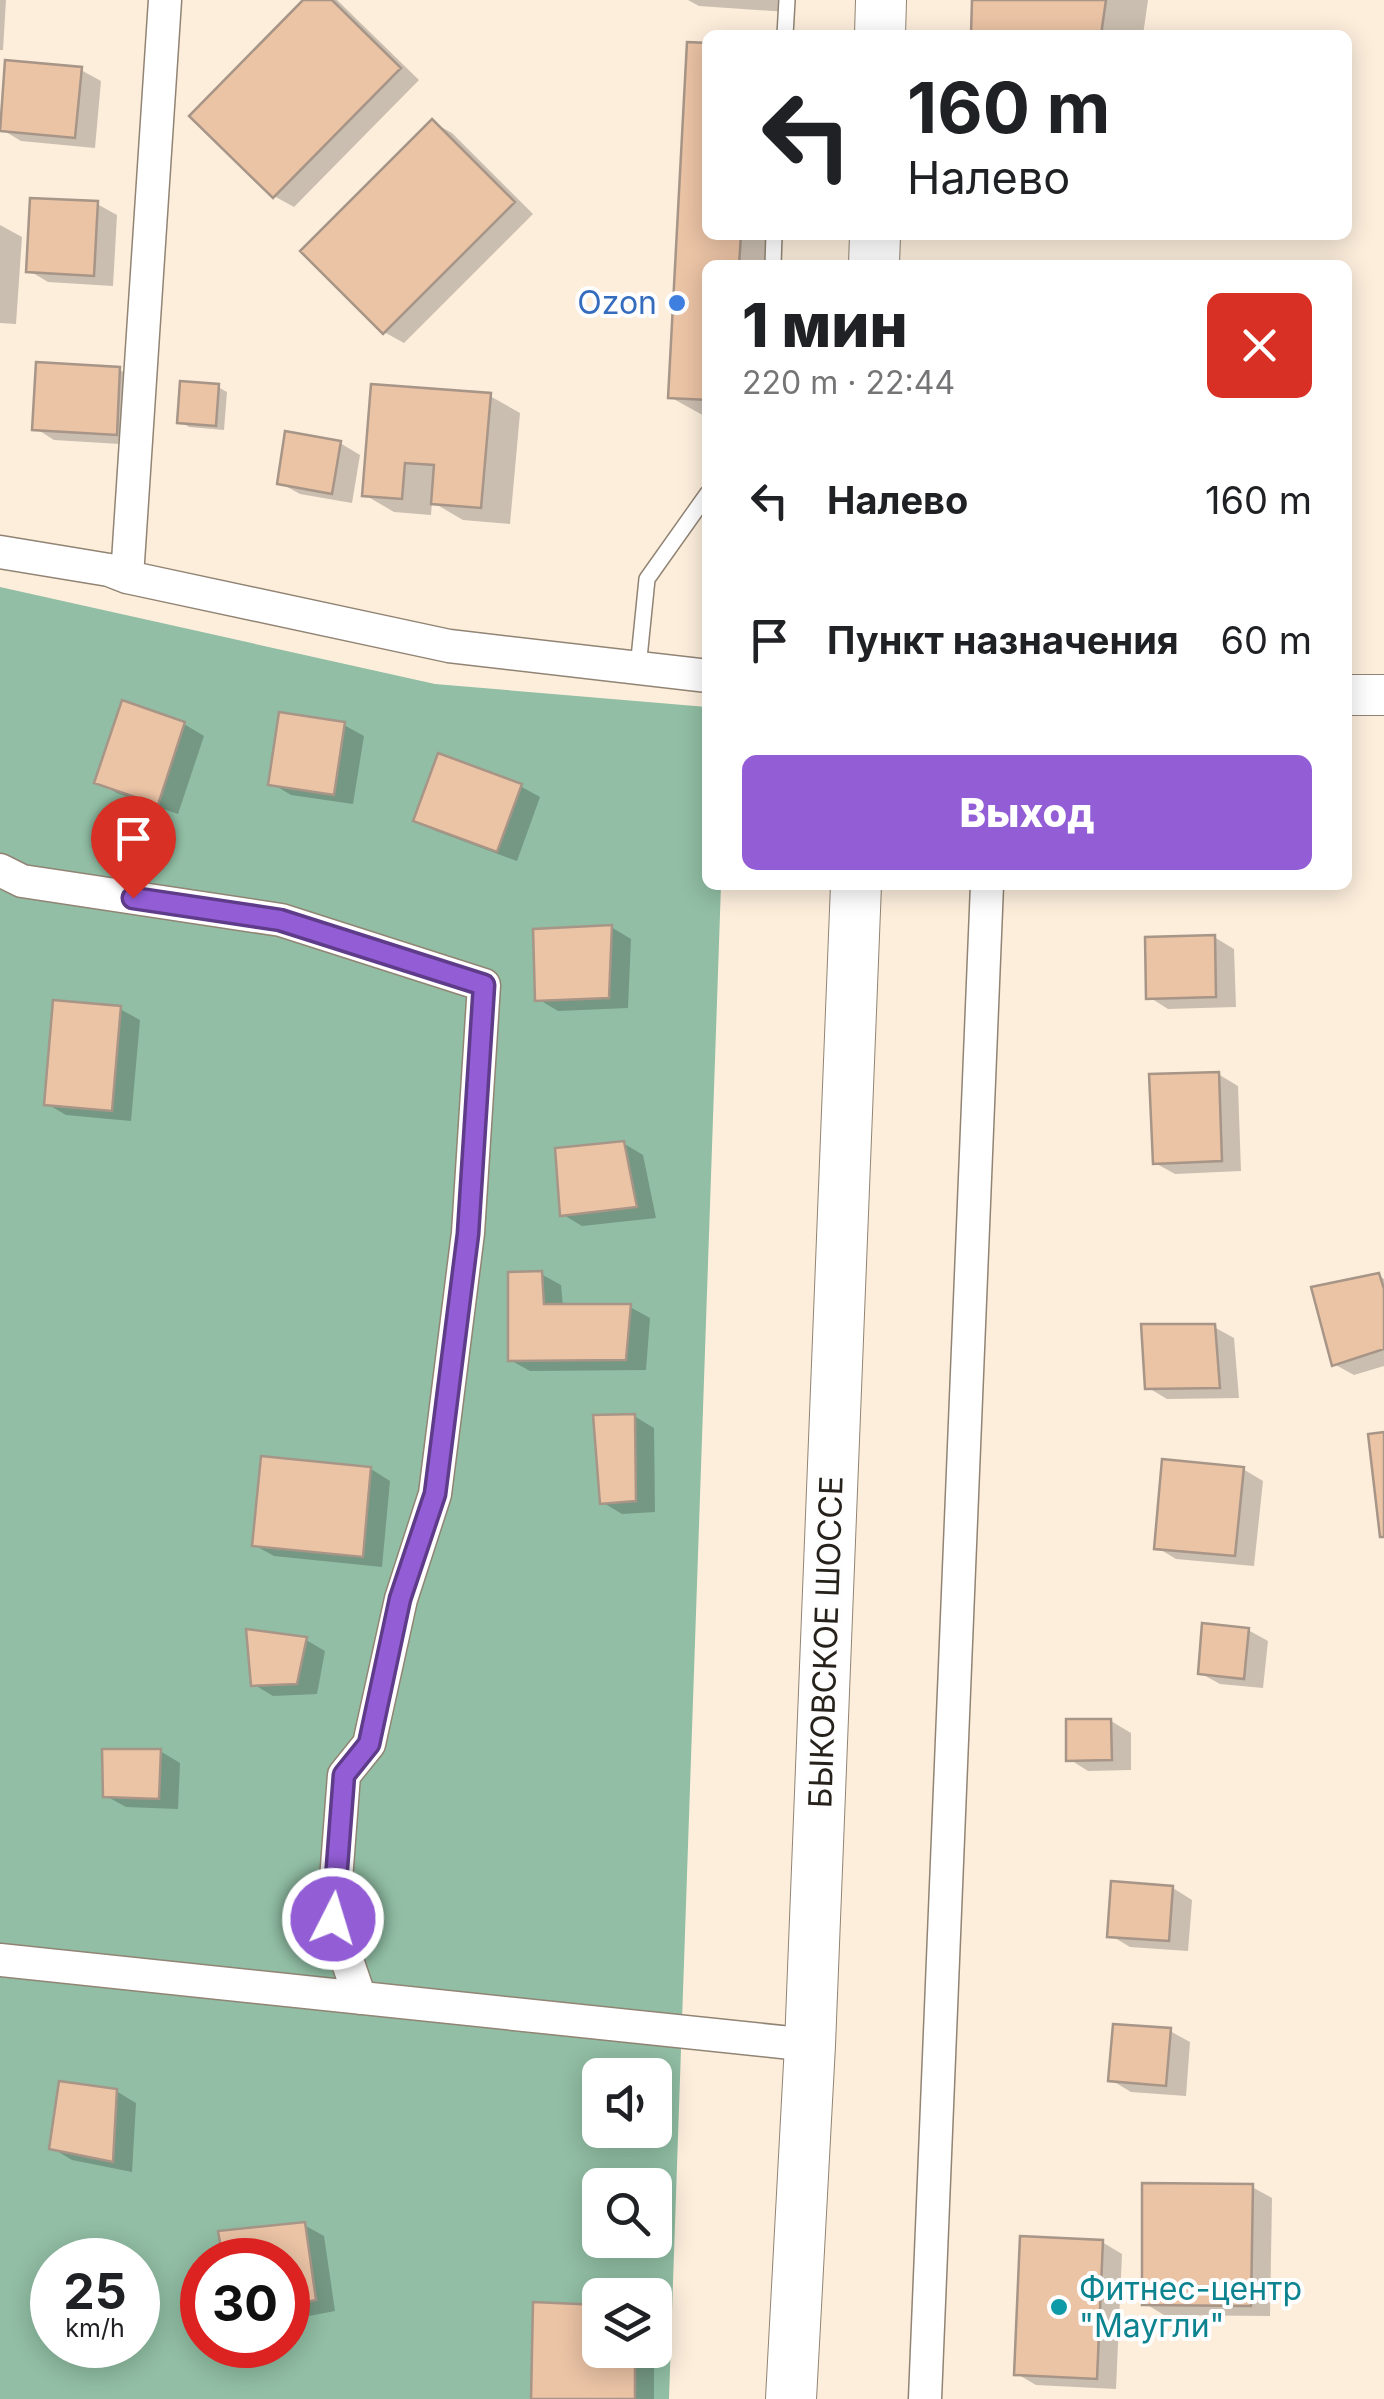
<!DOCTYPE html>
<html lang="ru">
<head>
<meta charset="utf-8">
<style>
	body { margin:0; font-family:Inter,sans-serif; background:#f6f6f6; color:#202124; height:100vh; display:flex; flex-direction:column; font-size:38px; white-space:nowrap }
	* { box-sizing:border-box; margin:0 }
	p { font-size:32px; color:#757577 }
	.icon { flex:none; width:55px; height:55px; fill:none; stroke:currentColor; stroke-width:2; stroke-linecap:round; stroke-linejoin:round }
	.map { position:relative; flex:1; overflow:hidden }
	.drawer { position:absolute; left:702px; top:260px; width:650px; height:630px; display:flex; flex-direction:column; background:#fff; border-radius:15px; box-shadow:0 5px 25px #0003 }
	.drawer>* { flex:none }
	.hud { position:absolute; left:702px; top:30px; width:650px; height:210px; border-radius:15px; box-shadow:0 5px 25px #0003; background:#fff; color:#202124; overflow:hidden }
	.tools { position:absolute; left:582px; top:2058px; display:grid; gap:20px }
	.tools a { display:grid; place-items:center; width:90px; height:90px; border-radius:15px; background:#fff; box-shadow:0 5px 25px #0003; font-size:50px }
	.speed { position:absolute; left:30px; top:2238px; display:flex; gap:20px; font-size:50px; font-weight:700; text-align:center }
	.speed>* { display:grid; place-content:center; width:130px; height:130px; border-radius:50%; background:#fff; box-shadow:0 5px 25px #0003; line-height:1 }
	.speed small { font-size:25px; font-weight:400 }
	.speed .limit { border:15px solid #d22; background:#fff; color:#111 }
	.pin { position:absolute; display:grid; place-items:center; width:85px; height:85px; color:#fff; margin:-102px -42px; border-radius:50% 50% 50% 0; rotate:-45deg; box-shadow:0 0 10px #0007 }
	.pin .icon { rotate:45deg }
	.me { position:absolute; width:110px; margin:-55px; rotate:5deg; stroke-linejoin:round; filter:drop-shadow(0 0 8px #0008) }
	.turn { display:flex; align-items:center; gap:35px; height:210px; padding:0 40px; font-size:45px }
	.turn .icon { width:130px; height:130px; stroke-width:2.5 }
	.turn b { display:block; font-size:70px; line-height:85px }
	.round { display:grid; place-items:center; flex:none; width:105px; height:105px; border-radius:15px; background:#f6f6f6 }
	.headline { display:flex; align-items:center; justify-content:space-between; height:170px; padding:0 40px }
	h1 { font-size:60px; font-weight:800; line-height:75px }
	.cta { display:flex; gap:20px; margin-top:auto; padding:20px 40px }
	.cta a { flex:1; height:115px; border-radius:15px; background:#925dd5; color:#fff; font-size:40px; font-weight:800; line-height:115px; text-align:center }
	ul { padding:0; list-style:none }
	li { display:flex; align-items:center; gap:30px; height:140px; padding:0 40px }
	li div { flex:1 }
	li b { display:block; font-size:38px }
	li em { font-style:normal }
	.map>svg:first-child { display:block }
</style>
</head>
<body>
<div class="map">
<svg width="1384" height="2399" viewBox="0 0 1384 2399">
	<rect width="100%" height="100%" fill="#fdeedc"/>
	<path fill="#91bea4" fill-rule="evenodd" d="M0,587L435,684L707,707L708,885H721L669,2399H0ZM600,2075H655V2130H600ZM600,2185H655V2240H600ZM52,2260H138V2345H52ZM202,2260H288V2345H202ZM600,2295H655V2350H600Z"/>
	<path fill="#0003" d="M0,0H6L3,50H0Z
		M307,0H337L419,80L294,207L274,196Z
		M688,0H788L787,12L699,6Z
		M975,0H1148L1143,35H973Z
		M81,70L101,81L95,148L21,141L1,129Z
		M432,122L452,133L533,214L404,343L384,332Z
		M97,204L117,215L113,286L48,282L28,270Z
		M0,225L22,237L16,324L0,323Z
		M708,235H780L778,265H708V418L670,397Z
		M120,370L139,381L136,445L54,440L35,428Z
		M218,387L227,392L224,430L189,427L180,421Z
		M490,396L520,413L510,524L463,520L432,502L431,515L394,512L365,495Z
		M340,443L360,455L352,503L300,494L280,483Z
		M124,703L184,724L204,736L178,814L117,793L97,782Z
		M344,725L364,736L353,804L291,795L271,783Z
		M520,786L540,797L517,861L436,831L416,820Z
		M611,927L631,939L628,1008L558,1011L538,999Z
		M1214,937L1234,949L1236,1007L1168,1009L1149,997Z
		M120,1009L140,1020L131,1121L66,1115L47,1104Z
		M1218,1074L1238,1086L1241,1171L1175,1174L1155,1163Z
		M623,1143L643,1155L656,1218L582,1226L562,1214Z
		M541,1274L561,1285L563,1306L630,1307L650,1318L646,1370L530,1371L510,1360Z
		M1379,1276L1384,1279V1366L1354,1375L1334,1364Z
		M1214,1327L1234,1338L1239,1398L1167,1399L1147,1387Z
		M634,1416L654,1428L655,1512L622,1514L602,1502Z
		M371,1469L390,1481L382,1567L274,1556L254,1545Z
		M1243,1469L1263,1481L1254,1566L1176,1559L1156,1547Z
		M1248,1630L1268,1641L1263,1688L1220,1684L1200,1673Z
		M306,1640L325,1651L317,1694L273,1696L253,1684Z
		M1111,1721L1131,1733V1770L1088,1771L1069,1759Z
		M160,1751L180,1763L178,1809L126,1807L106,1796Z
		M1173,1888L1192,1900L1188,1951L1130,1947L1110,1935Z
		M1170,2031L1190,2042L1186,2096L1131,2092L1111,2080Z
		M116,2091L136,2103L132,2172L72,2160L52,2148Z
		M1252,2187L1272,2198L1270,2316L1164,2315L1144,2303Z
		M304,2225L324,2236L335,2311L288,2320V2260H226Z
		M1102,2242L1122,2254L1116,2389L1036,2385L1017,2374Z
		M600,2307V2350H654V2399H533Z"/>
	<path fill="#ebc3a5" stroke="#a79587" stroke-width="2.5" d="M303,0H332L401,68L273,198L189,116Z
		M972,0H1106L1101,35H971Z
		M687,42L708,43V235H741L739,265H708V400L668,398Z
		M5,60L82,67L75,138L0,131Z
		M432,119L515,202L383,334L300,251Z
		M30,198L98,201L94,276L26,272Z
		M36,362L120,367L117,435L32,430Z
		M180,381L219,384L216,426L177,423Z
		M371,384L491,393L481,508L431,504L434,465L405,463L402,499L362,496Z
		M285,431L341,441L332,494L277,484Z
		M122,700L185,722L158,805L94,783Z
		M279,712L345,722L334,795L268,785Z
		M438,753L522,784L497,852L413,821Z
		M612,925L609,998L535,1001L533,929Z
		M1215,935L1216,997L1146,999L1145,937Z
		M53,1000L121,1006L112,1111L44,1105Z
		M1219,1072L1222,1161L1153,1164L1149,1074Z
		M624,1141L637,1207L560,1216L555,1148Z
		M542,1271L544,1304H631L626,1360L508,1361V1272Z
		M1379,1273L1384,1289V1349L1332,1366L1311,1287Z
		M1141,1324H1215L1220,1388L1145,1389Z
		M635,1414L636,1501L600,1504L593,1415Z
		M1384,1432V1537H1380L1368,1434Z
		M261,1456L371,1467L363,1557L252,1546Z
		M1162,1459L1244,1467L1235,1556L1154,1549Z
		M1202,1623L1249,1628L1244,1679L1198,1674Z
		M246,1629L307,1637L297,1684L251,1686Z
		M1066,1719H1111L1112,1760L1066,1761Z
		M102,1749H161L159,1799L103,1797Z
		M1111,1881L1173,1886L1169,1941L1107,1937Z
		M1113,2024L1171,2028L1166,2086L1108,2081Z
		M59,2081L117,2089L113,2162L49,2149Z
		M1142,2183L1253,2184L1251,2306L1142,2305Z
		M305,2222L316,2300L288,2306V2260H223L218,2231Z
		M1020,2236L1103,2240L1097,2379L1014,2375Z
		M533,2302L600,2305V2350H635V2399H531Z"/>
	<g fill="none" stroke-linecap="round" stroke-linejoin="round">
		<g stroke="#918474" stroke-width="18">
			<path id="service" d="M785,35L787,0
				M773,265L774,235
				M638,668L647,579L708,493"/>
		</g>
		<g stroke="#918474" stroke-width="35">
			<path id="minor" d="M0,552L109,570L127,577L449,646L708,676
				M127,577L165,0
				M0,870L22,881L281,920L484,985L468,1233L435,1494L401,1599L369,1744L344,1775L333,1919L360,1998
				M0,1960L810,2045
				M925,2399L987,885"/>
		</g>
		<g stroke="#918474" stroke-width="42">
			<path id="tertiary" d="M1348,695H1384"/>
		</g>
		<g stroke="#918474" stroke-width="52">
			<path id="primary" d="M880,35L881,0
				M874,265L875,235
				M791,2399L810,2045L856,885"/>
		</g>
		<use href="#service" stroke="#fff" stroke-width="15"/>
		<use href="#minor" stroke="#fff" stroke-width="32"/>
		<use href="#tertiary" stroke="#fff" stroke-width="40"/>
		<use href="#primary" stroke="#fff" stroke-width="50"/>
	</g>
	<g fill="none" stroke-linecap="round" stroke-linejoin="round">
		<g stroke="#5f3c8a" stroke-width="25">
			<path id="route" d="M133,898L280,920L484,985L468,1234L435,1494L400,1599L369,1744L344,1775L333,1919"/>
		</g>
		<use href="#route" stroke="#925dd5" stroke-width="18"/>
	</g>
	<circle fill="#3f7fe0" stroke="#fefefe" stroke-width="4" cx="677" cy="303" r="10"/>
	<circle fill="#0f9aa8" stroke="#fefefe" stroke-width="4" cx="1059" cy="2307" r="10"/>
	<g text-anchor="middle" stroke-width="8" stroke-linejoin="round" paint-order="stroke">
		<g font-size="32" fill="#366cbe" stroke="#fefefe" text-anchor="end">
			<text x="657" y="314">Ozon</text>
		</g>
		<g font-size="32" fill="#26211a" stroke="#fefefe">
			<text transform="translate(826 1642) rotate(-88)" y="11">БЫКОВСКОЕ ШОССЕ</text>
		</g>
		<g font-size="32" fill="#0d838f" stroke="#fefefe" text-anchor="start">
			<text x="1079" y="2300">Фитнес-центр<tspan x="1079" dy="37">"Маугли"</tspan></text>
		</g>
	</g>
</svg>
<div class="tools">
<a><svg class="icon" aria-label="sound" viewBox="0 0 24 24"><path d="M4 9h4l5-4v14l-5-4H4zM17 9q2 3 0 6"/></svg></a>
<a><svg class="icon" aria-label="search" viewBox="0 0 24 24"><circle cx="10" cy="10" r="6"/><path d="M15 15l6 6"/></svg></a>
<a><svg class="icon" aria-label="layers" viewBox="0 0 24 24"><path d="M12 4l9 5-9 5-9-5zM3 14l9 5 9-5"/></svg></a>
</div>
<div class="speed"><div>25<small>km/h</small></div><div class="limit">30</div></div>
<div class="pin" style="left:133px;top:898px;background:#d93025"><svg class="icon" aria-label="arrive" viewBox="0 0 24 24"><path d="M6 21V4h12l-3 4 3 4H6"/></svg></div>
<svg class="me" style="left:333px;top:1919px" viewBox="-20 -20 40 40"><circle r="17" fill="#925dd5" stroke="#fff" stroke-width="3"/><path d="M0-11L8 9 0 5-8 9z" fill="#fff"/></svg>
<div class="hud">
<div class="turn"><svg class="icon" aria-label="left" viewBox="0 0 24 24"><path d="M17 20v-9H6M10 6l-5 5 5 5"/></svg><div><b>160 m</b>Налево</div></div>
</div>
<section class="drawer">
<div class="headline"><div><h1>1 мин</h1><p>220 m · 22:44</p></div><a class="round" style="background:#d93025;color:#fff"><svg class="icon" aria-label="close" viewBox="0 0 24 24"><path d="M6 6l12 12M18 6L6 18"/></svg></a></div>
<ul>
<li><svg class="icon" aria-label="left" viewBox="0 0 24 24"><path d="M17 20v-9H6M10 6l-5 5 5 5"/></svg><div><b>Налево</b></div><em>160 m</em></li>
<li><svg class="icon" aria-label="arrive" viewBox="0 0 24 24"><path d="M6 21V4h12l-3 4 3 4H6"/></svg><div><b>Пункт назначения</b></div><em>60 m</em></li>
</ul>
<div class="cta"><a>Выход</a></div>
</section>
</div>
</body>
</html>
